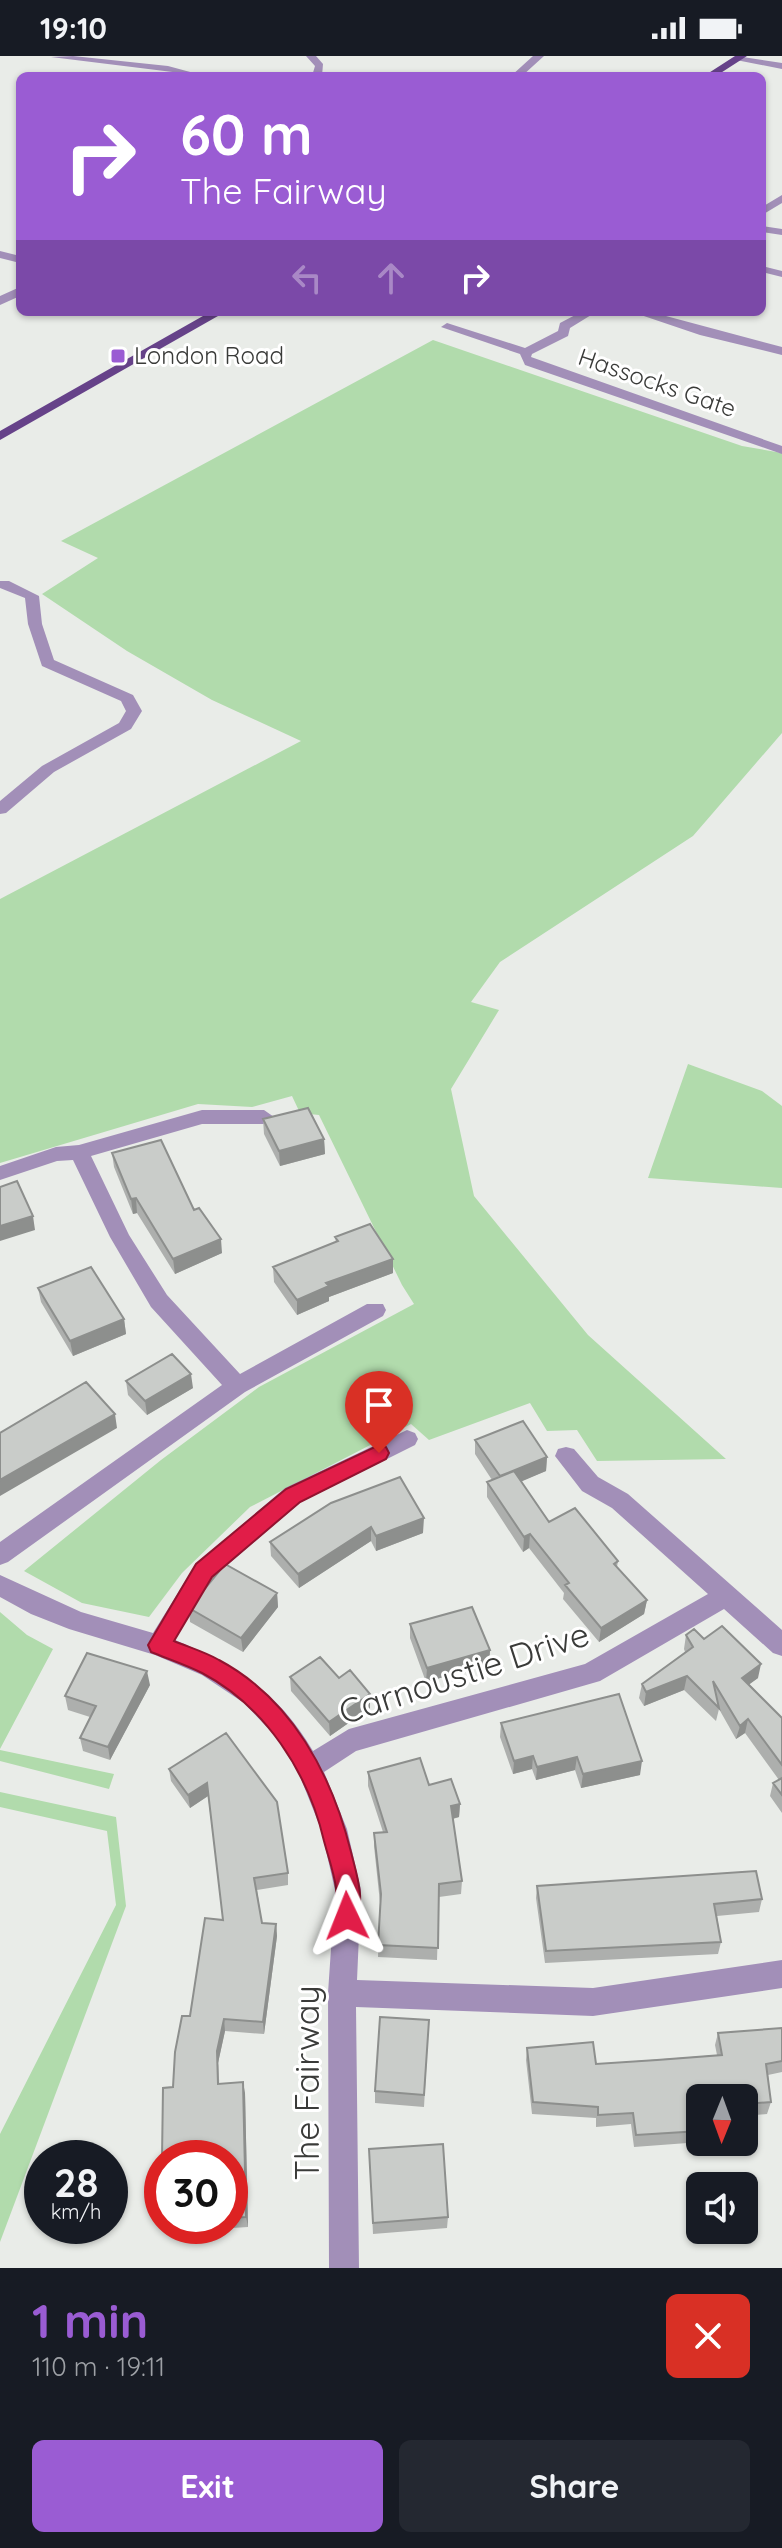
<!DOCTYPE html>
<html lang="en">
<head>
<meta charset="utf-8">
<style>
	body { margin:0; font-family:Quicksand,sans-serif; background:#242831; color:#f1f3f6; height:100vh; display:flex; flex-direction:column; font-size:30px; white-space:nowrap }
	* { box-sizing:border-box; margin:0 }
	p { font-size:26px; color:#9ea1a6 }
	.icon { flex:none; width:44px; height:44px; fill:none; stroke:currentColor; stroke-width:2; stroke-linecap:round; stroke-linejoin:round }
	.map { position:relative; height:2212px; overflow:hidden }
	.sheet { display:flex; flex-direction:column; background:#171b24; flex:1 }
	.sheet>* { flex:none }
	.top-card { position:absolute; left:16px; top:16px; width:750px; height:244px; border-radius:12px; box-shadow:0 2px 6px #0004; background:#9a5cd3; color:#fff; overflow:hidden }
	.needle { width:52px; rotate:181deg }
	.buttons { position:absolute; left:686px; top:2028px; display:grid; gap:16px }
	.buttons a { display:grid; place-items:center; width:72px; height:72px; border-radius:12px; background:#171b24; box-shadow:0 2px 6px #0004; font-size:40px }
	.speed { position:absolute; left:24px; top:2084px; display:flex; gap:16px; font-size:40px; font-weight:700; text-align:center }
	.speed>* { display:grid; place-content:center; width:104px; height:104px; border-radius:50%; background:#171b24; box-shadow:0 2px 6px #0004; line-height:1 }
	.speed small { font-size:20px; font-weight:400 }
	.speed .limit { border:12px solid #d22; background:#fff; color:#111 }
	.pin { position:absolute; display:grid; place-items:center; width:68px; height:68px; color:#fff; margin:-82px -34px; border-radius:50% 50% 50% 0; rotate:-45deg; box-shadow:0 0 8px #0007 }
	.pin .icon { rotate:45deg }
	.me { position:absolute; width:88px; margin:-44px; rotate:358deg; stroke-linejoin:round; filter:drop-shadow(0 0 6px #0008) }
	.turn { display:flex; align-items:center; gap:28px; height:168px; padding:0 32px; font-size:36px }
	.turn .icon { width:104px; height:104px; stroke-width:2.5 }
	.turn b { display:block; font-size:56px; line-height:68px }
	.lanes { display:flex; align-items:center; height:76px; padding:0 32px; background:#0003; justify-content:center; gap:40px; direction:ltr }
	.lanes .off { opacity:.35 }
	.round { display:grid; place-items:center; flex:none; width:84px; height:84px; border-radius:12px; background:#242831 }
	.overview { display:flex; align-items:center; justify-content:space-between; height:136px; padding:0 32px }
	h1 { font-size:48px; font-weight:700; line-height:60px; color:#9a5cd3 }
	.cta { display:flex; gap:16px; margin-top:auto; padding:16px 32px }
	.cta a { flex:1; height:92px; border-radius:12px; background:#9a5cd3; color:#fff; font-size:32px; font-weight:700; line-height:92px; text-align:center }
	.cta a+a { background:#242831; color:#f1f3f6 }
	.status { display:flex; justify-content:space-between; align-items:center; height:56px; padding:0 40px; background:#171b24; direction:ltr }
	.status svg { height:22px; fill:currentColor }
	.map>svg:first-child { display:block }
</style>
</head>
<body>
<div class="status"><b>19:10</b><svg viewBox="0 0 49 12"><path d="M0 12V9h3v3zM5 12V6h3v6zM10 12V3h3v9zM15 12V0h3v12zM26 1h20v11H26zM47 4h2v5h-2z"/></svg></div>
<div class="map">
<svg width="782" height="2212" viewBox="0 0 782 2212">
	<rect width="100%" height="100%" fill="#e9ece8"/>
	<path fill="#b1dbac" d="M433,284L742,390L782,397V677L693,780L500,906L471,946L499,954L451,1033L474,1140L588,1279L726,1403L597,1405L577,1374L547,1375L530,1347L429,1384L411,1368L250,1451L182,1517L149,1561L82,1547L24,1515L161,1404L259,1331L414,1248L402,1229L319,1059L300,1057L292,1040L252,1051L198,1048L0,1107V843L301,685L212,644L127,595L42,538L98,502L61,485Z
		M688,1008L762,1035L782,1050V1132L648,1122Z
		M0,1556L27,1579L53,1593L0,1693Z
		M0,1694L114,1718L109,1733L0,1705Z
		M0,1736L116,1761L126,1850L0,2186V2078L116,1849L107,1775L0,1751Z"/>
	<g fill="none" stroke-linecap="round" stroke-linejoin="round">
		<path fill="#a28fb8" fill-rule="evenodd" d="M73,0L168,10L205,20L51,1Z
			M306,0H316L323,8L322,20H312L315,10Z
			M533,0H544L522,20H511Z
			M736,0L782,7V13L736,4Z
			M782,139V147L762,159V151Z
			M762,170L782,173V179L762,176Z
			M0,195L20,200V207L0,202Z
			M762,210L782,215V221L762,216Z
			M20,231V240L0,249V240Z
			M581,256H596L570,272L568,280L532,298L531,301L782,390V398L525,309L520,298L441,271L447,267L525,292L558,275L560,267Z
			M632,256H651L782,291V299L700,279Z
			M0,525H9L39,540L42,568L54,604L133,639L142,655L131,673L54,716L6,757L0,758V745L42,710L119,667L126,655L121,645L42,610L28,568L25,542L0,532Z
			M202,1054H264L274,1061L264,1068H202L91,1100L129,1179L167,1239L240,1318L367,1248H383L386,1254L383,1260L245,1336L8,1506L0,1509V1486L222,1329L151,1251L110,1181L73,1104L57,1105L0,1124V1110L56,1091L79,1089Z
			M407,1374L415,1377L418,1383L415,1389L301,1446L212,1522L175,1584C237,1610 278,1636 313,1695L349,1673L585,1608L708,1538L612,1452L582,1435L555,1400L558,1393L566,1391L574,1393L598,1421L628,1438L782,1574V1600L773,1597L724,1553L600,1625L356,1695L324,1716L347,1773L361,1834L357,1924L593,1932L782,1904V1932L593,1960L356,1951L359,2212H329L328,1937L335,1834L321,1773L299,1718L278,1683L244,1647L202,1619L155,1599L69,1573L31,1558L0,1541V1519L81,1556L153,1577L196,1508L285,1432Z"/>
		<path fill="#664289" fill-rule="evenodd" d="M735,0H747L716,20H704Z
			M210,256H225L0,384V375Z"/>
	</g>
	<path fill="#adafad" d="M263,1063L324,1083L325,1098L280,1110L264,1078Z
		M112,1097L194,1154L222,1197L175,1218L137,1157L133,1158L114,1111Z
		M335,1181L393,1217L329,1241V1245L297,1259L274,1226L273,1211L336,1186Z
		M38,1232L124,1263L126,1278L73,1300L41,1246Z
		M126,1325L193,1332L147,1359L128,1339Z
		M475,1384L547,1401L546,1415L521,1425L549,1466L618,1505L617,1511L647,1544L644,1558L599,1586L563,1543L564,1537L529,1492L523,1496L487,1441V1426L492,1424L475,1398Z
		M331,1447L423,1477L376,1495L371,1485L299,1532L271,1500L270,1486Z
		M277,1537L278,1551L243,1596L190,1566L189,1552Z
		M410,1568L490,1594L489,1608L426,1626L410,1582Z
		M686,1579L704,1583L758,1622L749,1628L782,1662V1757L770,1740L773,1727L779,1724L745,1677L736,1683L719,1653L716,1665L684,1634L644,1650L639,1642L642,1628L685,1596L684,1593Z
		M290,1621L339,1622L370,1652L330,1680L291,1635Z
		M150,1629L110,1704L83,1695L80,1682L90,1661L68,1654L65,1640Z
		M501,1667L640,1719L581,1732L575,1714L536,1724L532,1713L513,1718L500,1681Z
		M226,1677L288,1817V1829L257,1834L262,1867L276,1868L277,1880L264,1978L225,1975L218,2007L219,2027L245,2037L248,2171L200,2174V2170H230V2102L173,2031L190,1960L223,1864L208,1740L190,1752L171,1725L169,1713Z
		M368,1716L429,1729L460,1748L459,1761L453,1763L462,1825L461,1838L439,1841L437,1904L378,1901L380,1847L374,1790V1777L383,1776L368,1730Z
		M537,1830L762,1843L759,1856L717,1860L721,1886L718,1898L545,1907L536,1842Z
		M429,1964L424,2051L375,2047V2035Z
		M782,1972V2016L768,2019L771,2046L767,2058L744,2060V2042H700V2086H701L634,2091L631,2068L596,2071V2062L532,2058L526,2004L527,1992L596,2008L717,1999L715,1989L718,1977Z
		M369,2093L448,2161L447,2172L373,2178Z"/>
	<path fill="#8d8f8d" d="M324,1083L325,1098L280,1110L279,1095Z
		M136,1142L137,1157L133,1158L131,1143Z
		M33,1160L35,1174L0,1185V1170Z
		M221,1183L222,1197L175,1218L173,1203Z
		M393,1203V1217L329,1241V1245L297,1259V1244L326,1227Z
		M124,1263L126,1278L73,1300L70,1285Z
		M191,1318L193,1332L147,1359L145,1345Z
		M115,1358L117,1372L0,1440V1424Z
		M547,1401L546,1415L499,1435L500,1420Z
		M424,1462L423,1477L376,1495V1480Z
		M371,1471V1485L299,1532L298,1518Z
		M530,1478L529,1492L523,1496L524,1481Z
		M277,1537L278,1551L243,1596L241,1582Z
		M647,1544L644,1558L599,1586L601,1572Z
		M490,1594L489,1608L426,1626L427,1612Z
		M761,1608L758,1622L739,1636L742,1622Z
		M147,1615L150,1629L110,1704L108,1691Z
		M687,1620L684,1634L644,1650L646,1636Z
		M370,1638V1652L330,1680L329,1666Z
		M748,1663L745,1677L736,1683L740,1670Z
		M533,1700L532,1713L513,1718L514,1705Z
		M577,1701L575,1714L536,1724L537,1711Z
		M642,1705L640,1719L581,1732L583,1718Z
		M207,1727L208,1740L190,1752L188,1739Z
		M460,1748L459,1761L451,1763V1750Z
		M276,1868L277,1880L264,1978L263,1966Z
		M224,1963L225,1975L218,2007L220,2039L217,1995Z
		M243,2026L245,2037L248,2171L246,2161Z"/>
	<path fill="#c9ccc9" stroke="#8d8f8d" stroke-width="2" d="M308,1052L324,1083L279,1095L263,1063Z
		M161,1084L194,1154L199,1152L221,1183L173,1203L136,1142L131,1143L112,1097Z
		M17,1125L33,1160L0,1170V1131Z
		M370,1168L393,1203L326,1227L329,1230L297,1244L273,1211L338,1185L335,1181Z
		M91,1211L124,1263L70,1285L38,1232Z
		M172,1298L191,1318L145,1345L126,1325Z
		M86,1326L115,1358L0,1424V1377Z
		M523,1365L547,1401L500,1420L475,1384Z
		M514,1415L549,1466L575,1452L618,1505L614,1508L647,1544L601,1572L565,1529L569,1527L530,1478L524,1481L487,1426Z
		M400,1421L424,1462L376,1480L371,1471L298,1518L270,1486L331,1447Z
		M225,1508L277,1537L241,1582L189,1552Z
		M472,1551L490,1594L427,1612L410,1568Z
		M722,1570L761,1608L742,1622L782,1662V1709L748,1663L740,1670L713,1625L719,1652L687,1620L646,1636L642,1628L693,1591L686,1579L694,1573L704,1583Z
		M87,1597L147,1615L108,1691L80,1682L96,1650L65,1640Z
		M320,1601L339,1622L350,1614L370,1638L329,1666L290,1621Z
		M619,1638L642,1705L583,1718L577,1701L537,1711L533,1700L514,1705L501,1667Z
		M226,1677L277,1746L288,1817L254,1822L262,1867L276,1868L263,1966L224,1963L217,1995L218,2028L243,2026L246,2161L230,2162V2102H162L163,2032L173,2031L175,1996L182,1960H190L205,1862L223,1864L207,1727L188,1739L169,1713Z
		M420,1702L429,1729L451,1723L460,1748L451,1750L462,1825L439,1828L438,1892L378,1889L381,1838L374,1777L387,1776L368,1716Z
		M782,1722V1739L773,1727Z
		M756,1815L762,1843L714,1848L721,1886L546,1895L537,1830Z
		M380,1961L429,1964L424,2039L375,2035Z
		M782,1972V2005L766,2008L771,2046L744,2048V2042H700V2075L636,2079L633,2057L598,2059V2051L533,2046L527,1992L593,1986L596,2008L657,2004L722,1999L718,1977Z
		M443,2088L448,2161L373,2167L369,2093Z"/>
	<path fill="#e11d48" stroke="#92132f" stroke-width="2" d="M379,1389L386,1391L389,1397L386,1403L300,1446L212,1521L174,1585C188,1591 205,1596 219,1604C292,1643 332,1719 351,1796C357,1820 366,1844 355,1868L347,1872L338,1868C333,1856 337,1845 336,1832C334,1817 328,1800 324,1785C308,1716 265,1650 202,1617C186,1609 168,1603 151,1596L148,1589L196,1508L286,1433Z"/>
	<rect fill="#9a5cd3" stroke="#fff" stroke-width="3" x="110" y="292" width="16" height="16" rx="4"/>
	<g text-anchor="middle" stroke-width="6" stroke-linejoin="round" paint-order="stroke">
		<g font-size="24" fill="#3a3b39" stroke="#fff" text-anchor="start">
			<text x="134" y="308">London Road</text>
		</g>
		<g font-size="24" fill="#3a3b39" stroke="#fff">
			<text transform="translate(657 327) rotate(19)" y="8">Hassocks Gate</text>
		</g>
		<g font-size="34" fill="#3a3b39" stroke="#fff">
			<text transform="translate(464 1617) rotate(-18)" y="12">Carnoustie Drive</text>
			<text transform="translate(307 2027) rotate(-90)" y="12">The Fairway</text>
		</g>
	</g>
</svg>
<div class="buttons">
<a><svg class="needle" viewBox="-14 -14 28 28"><path d="M0-13l5 13h-10z" fill="#e53935"/><path d="M0 13l5-13h-10z" fill="#9ea1a6"/></svg></a>
<a><svg class="icon" aria-label="sound" viewBox="0 0 24 24"><path d="M4 9h4l5-4v14l-5-4H4zM17 9q2 3 0 6"/></svg></a>
</div>
<div class="speed"><div>28<small>km/h</small></div><div class="limit">30</div></div>
<div class="pin" style="left:379px;top:1397px;background:#d93025"><svg class="icon" aria-label="arrive" viewBox="0 0 24 24"><path d="M6 21V4h12l-3 4 3 4H6"/></svg></div>
<svg class="me" style="left:347px;top:1860px" viewBox="-20 -20 40 40"><path d="M0-17L14 15 0 8-14 15z" fill="#e11d48" stroke="#fff" stroke-width="4"/></svg>
<div class="top-card">
<div class="turn"><svg class="icon" aria-label="right" viewBox="0 0 24 24"><path d="M7 20v-9h11M14 6l5 5-5 5"/></svg><div><b>60 m</b>The Fairway</div></div>
<div class="lanes"><svg class="icon off" aria-label="left" viewBox="0 0 24 24"><path d="M17 20v-9H6M10 6l-5 5 5 5"/></svg><svg class="icon off" aria-label="ahead" viewBox="0 0 24 24"><path d="M12 20V5M6 11l6-6 6 6"/></svg><svg class="icon" aria-label="right" viewBox="0 0 24 24"><path d="M7 20v-9h11M14 6l5 5-5 5"/></svg></div>
</div>
</div>
<section class="sheet">
<div class="overview"><div><h1>1 min</h1><p>110 m · 19:11</p></div><a class="round" style="background:#d93025;color:#fff"><svg class="icon" aria-label="close" viewBox="0 0 24 24"><path d="M6 6l12 12M18 6L6 18"/></svg></a></div>
<div class="cta"><a>Exit</a><a>Share</a></div>
</section>
</body>
</html>
